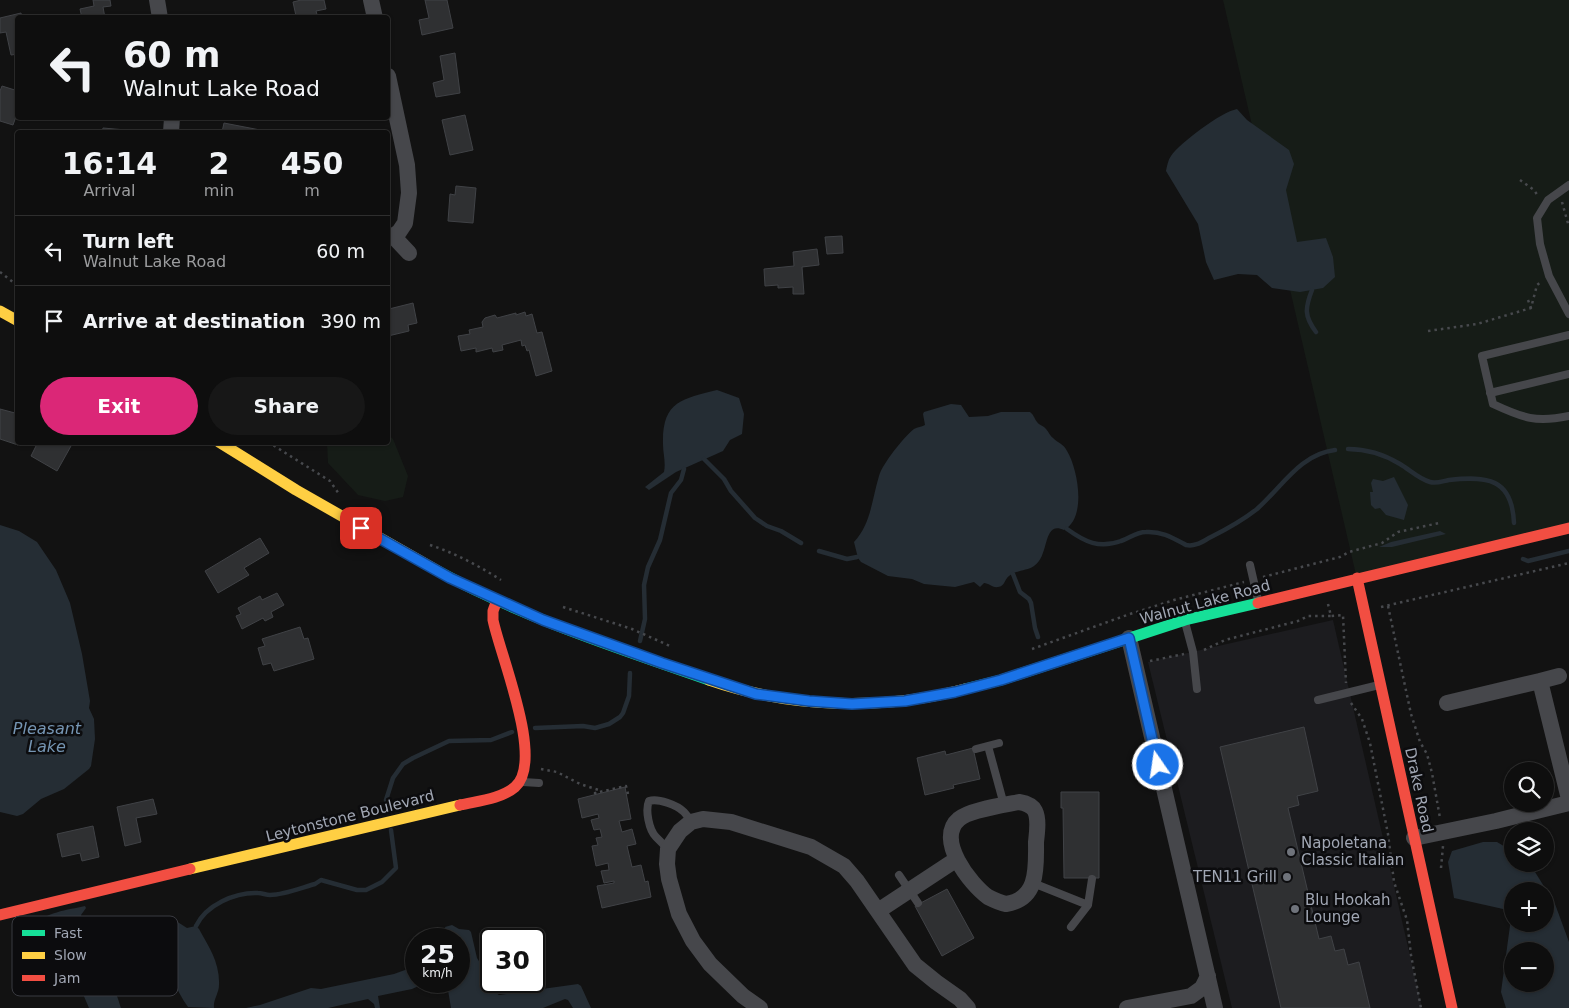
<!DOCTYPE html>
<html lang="en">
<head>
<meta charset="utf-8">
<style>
	body { margin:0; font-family:"DejaVu Sans",sans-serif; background:#171717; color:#f1f3f6; height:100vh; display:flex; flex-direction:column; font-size:19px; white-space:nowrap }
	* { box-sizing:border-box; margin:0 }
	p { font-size:16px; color:#9b9c9e }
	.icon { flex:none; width:28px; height:28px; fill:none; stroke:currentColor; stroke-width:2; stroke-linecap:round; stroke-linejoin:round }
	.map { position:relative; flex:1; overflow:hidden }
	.side { position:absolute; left:15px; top:130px; width:375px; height:315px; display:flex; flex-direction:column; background:#0e0e0e; border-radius:5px; box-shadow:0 1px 4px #0004,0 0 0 1px #2e2e2e }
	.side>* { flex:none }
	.guide { position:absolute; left:15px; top:15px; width:375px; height:105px; border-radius:5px; box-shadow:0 1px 4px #0004,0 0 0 1px #2e2e2e; background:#0e0e0e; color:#f1f3f6; overflow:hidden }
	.controls { position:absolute; left:1504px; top:762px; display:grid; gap:10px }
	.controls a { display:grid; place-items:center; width:50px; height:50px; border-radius:50%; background:#0e0e0e; box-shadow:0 1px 4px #0004,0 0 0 1px #2e2e2e; font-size:25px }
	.speed { position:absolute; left:405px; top:928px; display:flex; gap:10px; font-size:25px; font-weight:700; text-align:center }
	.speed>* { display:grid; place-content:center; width:65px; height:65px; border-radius:50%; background:#0e0e0e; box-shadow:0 1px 4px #0004,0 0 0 1px #2e2e2e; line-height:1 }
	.speed small { font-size:12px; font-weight:400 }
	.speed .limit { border:2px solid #111; border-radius:8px; background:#fff; color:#111 }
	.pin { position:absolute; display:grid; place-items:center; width:42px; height:42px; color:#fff; margin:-21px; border-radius:10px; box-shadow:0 2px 8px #0006 }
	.me { position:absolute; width:55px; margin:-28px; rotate:347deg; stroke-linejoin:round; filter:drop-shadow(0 0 4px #0008) }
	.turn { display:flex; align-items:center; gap:18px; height:105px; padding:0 25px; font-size:22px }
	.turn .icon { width:65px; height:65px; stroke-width:2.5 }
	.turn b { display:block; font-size:35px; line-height:42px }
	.eta { display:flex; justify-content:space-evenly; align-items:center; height:85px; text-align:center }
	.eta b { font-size:30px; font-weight:700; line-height:35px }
	.action { display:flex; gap:10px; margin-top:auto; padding:10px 25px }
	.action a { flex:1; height:58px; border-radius:30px; background:#db2777; color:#fff; font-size:20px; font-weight:700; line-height:58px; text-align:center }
	.action a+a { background:#171717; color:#f1f3f6 }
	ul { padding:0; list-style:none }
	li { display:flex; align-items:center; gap:15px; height:70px; padding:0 25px; border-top:1px solid #2e2e2e }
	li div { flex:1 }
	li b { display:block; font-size:19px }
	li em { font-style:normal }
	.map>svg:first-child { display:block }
</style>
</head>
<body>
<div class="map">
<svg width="1569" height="1008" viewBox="0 0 1569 1008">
	<rect width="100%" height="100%" fill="#121212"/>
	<path fill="#1c1c1f" d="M1333,620L1422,1008H1232L1148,662Z"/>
	<path fill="#161c17" d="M1223,0H1569V527L1357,579Z
		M388,434L393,439L408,476L403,497L385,501L358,495L328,463L327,443L388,442Z"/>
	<path fill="#252d34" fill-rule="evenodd" d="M1237,109L1247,120L1289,150L1294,164L1286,190L1297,242L1326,238L1333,257L1335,277L1323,288L1300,292L1272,288L1257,275L1238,274L1214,280L1206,262L1198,224L1166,171C1167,166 1168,160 1171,156C1180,143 1221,112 1237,109Z
		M717,390L739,398L744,414L742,434L730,440L723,451L676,472L649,490L645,487L664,472C666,462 663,454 663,444C662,401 682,399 717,390Z
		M951,404L961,405L969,417L988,416L1001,412H1030C1034,415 1034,418 1037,422C1039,425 1044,426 1046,429C1049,432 1050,436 1053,438C1058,443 1064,444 1067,451C1078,469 1087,518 1064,530C1042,520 1050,556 1034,566C1027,571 1016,570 1009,576C1004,580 1005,586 998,587C992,588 989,583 984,583L980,587L974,582L955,587L924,584L912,579L888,576L861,562L858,558L854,542C871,524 872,499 879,476C883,463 903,438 914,429C918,427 921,427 925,425L923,414L924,412Z
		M1394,477L1408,505L1404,520L1386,515L1380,508L1375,509L1371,505L1370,492H1373L1371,483L1373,479L1383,481Z
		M0,525L19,531L37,542L56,570L70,603L82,654L90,701L89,708L94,719L95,739L91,766L89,769L64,789L41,799L23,814L17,816L0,812Z
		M1440,531L1446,534L1392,547H1379L1391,542Z
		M1483,842H1497L1512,851V864H1530L1555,904L1569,942V1008H1506L1501,992L1512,911L1454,898L1448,862L1452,851ZM1545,891V924H1512V891ZM1512,951H1545V984H1512Z
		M85,906L86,908L81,915L86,930L85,942L86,955L87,958L96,967L100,984C104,988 108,986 112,989C117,992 119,1003 121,1008H89L83,994L79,979L84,972V969L77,948L74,933C54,921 60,930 42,935L35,930L33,927C44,912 68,910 85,906Z
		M176,921L187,928L196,926L199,929C209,947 220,963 219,985C219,993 213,1000 214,1008L188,1007C171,983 160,951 174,922Z
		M452,925L459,929L469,930L471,932L477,958L487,974L492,990L499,995L578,984L581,986L591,1008H573L568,1000L565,999L543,1008H451L447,984L445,982L423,984L412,989L378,996L380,1008H375L374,1004L368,999L328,1008H246L260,1005L311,988L321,989L394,974L416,966V981H459V939H448L445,927Z"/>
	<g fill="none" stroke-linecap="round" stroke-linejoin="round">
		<path stroke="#252d34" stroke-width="4.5" d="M1312,290C1305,308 1304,316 1316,332
			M1348,449C1366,449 1385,455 1400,464C1410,470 1419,479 1430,482C1436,484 1443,481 1449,480C1487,476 1512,478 1514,523
			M704,459L724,479L731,491L755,518L767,526L781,531L801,543
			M1067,529C1085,542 1099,549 1121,541C1130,538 1136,532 1146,532C1162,531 1173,538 1186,545C1196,547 1203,541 1211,537C1227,529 1243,520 1257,509C1282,487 1300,454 1335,450
			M819,551L847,559L857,557
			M1523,559L1528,561L1569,551
			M1013,574L1020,592L1029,599L1031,603L1035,628L1038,637
			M640,641L645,619L644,585L648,567L660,540L671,493L681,480L684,469
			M535,728L583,726L595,728L609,724L620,717L623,713L629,696L630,673
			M387,810L386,800L393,778L403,764L413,758L449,741L491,740L512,732
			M196,926C206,905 235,892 258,893C262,893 266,895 270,895C284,895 301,888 315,884L321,880L357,890H366L382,882L396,868L391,830"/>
	</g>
	<path fill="#2f3032" stroke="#404246" d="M93,0H110L111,6L103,7L105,18H82L80,9L94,6Z
		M301,0H324L326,9L316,11L318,18H292L296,16L293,2Z
		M425,0H447L453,28L422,35L419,20L429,18Z
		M21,13L22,18H18V54L11,55L6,32L0,33V18Z
		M455,53L460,93L436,97L433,83L444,80L440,56Z
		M2,86L18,91V111L13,125L0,121V91Z
		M465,115L473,150L450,155L442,120Z
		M224,123L260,130L259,132H222Z
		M103,128L126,130V132H102Z
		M456,186L476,188L473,223L448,221L450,194L455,195Z
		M842,236L843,253L827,254L825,237Z
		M817,249L819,265L802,267L804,294H793V287L778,288V285L765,286L764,269L794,266L793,252Z
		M388,301L389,309L413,303L417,323L408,325L409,331L388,336Z
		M525,312L526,316L532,314L537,333L542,332L552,371L536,376L529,350L527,351L525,345L522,346L521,340L502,345L503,350L493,352L492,348L476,352V348L461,351L458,336L470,334L469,330L483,327L482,322L485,318L495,315L497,318L516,313V315Z
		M18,406V445L0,439V409L15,413Z
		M38,442H69L68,444L71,446L57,471L31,456Z
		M260,538L269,553L244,568L249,575L218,593L205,571Z
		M277,593L284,605L271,612L273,617L265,621L263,618L242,629L236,616L241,614L238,608L260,596L262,600Z
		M300,627L304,639L308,638L314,659L274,671L271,663L263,665L258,648L265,646L262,639Z
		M1304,727L1318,791L1297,796L1299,805L1288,808L1319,939L1331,936L1335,951L1344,949L1348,965L1359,962L1370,1008H1281L1220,747Z
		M973,748L980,779L953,785L954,788L925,795L917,758L945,751L946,755Z
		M625,787L631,819L619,821L622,832L632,829L636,844L627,846L632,867L641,865L645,882L648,881L651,897L602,908L597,886L614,883V881L604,883L601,871L609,870L608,863L596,866L592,846L598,845L596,838L602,837L600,829L594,830L591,820L599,818L598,814L582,818L578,799Z
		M1061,792H1099V878H1064L1063,808H1061Z
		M153,799L157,814L136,818L141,842L125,846L117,807Z
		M93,826L99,857L82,861L80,853L62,857L57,834Z
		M947,889L974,938L942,956L915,906Z"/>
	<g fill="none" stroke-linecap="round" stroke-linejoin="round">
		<path stroke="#47494d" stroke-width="2.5" stroke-dasharray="2.5 4" stroke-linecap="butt" d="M1520,180L1534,190L1538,196
			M1562,202L1569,227
			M0,272L18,286
			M1528,300L1531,308
			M1428,331L1477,324L1531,308L1537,285L1542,281
			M268,442L330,481L339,494
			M430,545C455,553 479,566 501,580
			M1263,577L1340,557L1349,552L1382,543L1398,532L1439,523
			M1328,604L1331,616L1343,615L1346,683
			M1388,606L1411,714L1420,742L1427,754L1432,773L1440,818
			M563,607L632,629L670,646
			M1381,607L1569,563
			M1032,649L1127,615L1174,600L1244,582
			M1204,650L1225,640L1298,621L1308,616H1331
			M1150,661L1184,654
			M1351,703L1362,719L1370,743L1388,834L1394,882L1407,920L1411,955L1421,1008
			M541,769L557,772L580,784L602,791
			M596,794L595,793L626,786L628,794
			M1441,868L1443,846"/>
		<path stroke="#46474b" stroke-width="8" d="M1569,185L1548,200L1537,218L1540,244L1549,276L1569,314
			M1569,335L1482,356L1493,404C1523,418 1536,423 1569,416
			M1490,393L1569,374
			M1250,565L1258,600
			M1185,622L1193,652L1197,689
			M1318,700L1379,685
			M988,746L1004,805
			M976,749L999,743
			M523,782L539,783
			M668,849C664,845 660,841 656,837C649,830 645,810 649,801C658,798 677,805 684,812C687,815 689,818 691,822
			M899,875L918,903
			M1033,883L1088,905
			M1071,927L1088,905L1092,879"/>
		<path stroke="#46474b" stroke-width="16" d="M157,0L160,18
			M371,0L375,18
			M388,76L407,165L409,193L405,223L399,232L393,236
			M171,132L172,118
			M393,236L409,253
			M1129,638L1215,1008
			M1540,681L1559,676
			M1447,703L1540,681L1569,799
			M1019,802C1025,803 1032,805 1035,811C1039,819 1037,833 1036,842C1036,867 1039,899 1006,904C1000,903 994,900 988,897C970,884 935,839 959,819C969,810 1004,805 1019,802Z
			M1414,838L1496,821L1569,803
			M878,911L957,859
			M760,1008L743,996L710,964L693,941L679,914L669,879L667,864L668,849L680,831L691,822L703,819L731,822L811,847L844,866L857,881L915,965L936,982L960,999L968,1008
			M1127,1008L1191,996L1202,988L1208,976"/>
		<path stroke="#16e098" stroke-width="11" d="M438,571C524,618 618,648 709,680
			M965,689L1001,680L1185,620L1258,603"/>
		<path stroke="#ffcf43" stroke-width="11" d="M0,311L18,321
			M219,442L296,490L438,571
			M709,680C790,708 882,711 965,689
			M190,869L460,805"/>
		<path stroke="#f24e42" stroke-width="11" d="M1357,578L1452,1008
			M1258,603L1569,528
			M460,805C477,801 501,799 515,787C545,761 500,655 493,620V611L497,600
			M0,915L190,869"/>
	</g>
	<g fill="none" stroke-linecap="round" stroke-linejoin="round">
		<g stroke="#114b97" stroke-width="12">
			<path id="route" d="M361,528L450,578L543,620L662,663L756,694L809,701L852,704L905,701L955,692L1001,680L1129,638L1158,765"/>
		</g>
		<use href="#route" stroke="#1a73e8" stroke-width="9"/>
	</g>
	<g fill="#6f737b" stroke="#0c0c0e" stroke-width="2">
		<circle cx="1291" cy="852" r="5"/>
		<circle cx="1287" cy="877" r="5"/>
		<circle cx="1295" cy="909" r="5"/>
	</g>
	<g text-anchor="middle" stroke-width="5" stroke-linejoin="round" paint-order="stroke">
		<g font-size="15" fill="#a1a7b4" stroke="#0c0c0e">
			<text transform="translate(1205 602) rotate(-15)" y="5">Walnut Lake Road</text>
			<text transform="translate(1419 790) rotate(78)" y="5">Drake Road</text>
			<text transform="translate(350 816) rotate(-14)" y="5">Leytonstone Boulevard</text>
		</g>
		<g font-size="15" fill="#a1a7b4" stroke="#0c0c0e" text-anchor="start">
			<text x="1301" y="848">Napoletana<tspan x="1301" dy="17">Classic Italian</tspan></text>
			<text x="1277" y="882" text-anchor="end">TEN11 Grill</text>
			<text x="1305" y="905">Blu Hookah<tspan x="1305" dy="17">Lounge</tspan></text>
		</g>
		<g font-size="16" font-style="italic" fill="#7595b3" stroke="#0c0c0e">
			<text x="47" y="734">Pleasant<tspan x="47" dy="18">Lake</tspan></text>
		</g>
	</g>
	<rect x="12" y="916" width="166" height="80" rx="8" fill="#0c0c0e" stroke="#393a40" stroke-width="1"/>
	<rect x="22" y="930" width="23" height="6" fill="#16e098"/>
	<rect x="22" y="952" width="23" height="7" fill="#ffcf43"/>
	<rect x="22" y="975" width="23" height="6" fill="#f24e42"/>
	<g font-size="14" fill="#a1a7b4">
		<text x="54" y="938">Fast</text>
		<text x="54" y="960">Slow</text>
		<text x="54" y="983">Jam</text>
	</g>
</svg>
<div class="controls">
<a><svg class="icon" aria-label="search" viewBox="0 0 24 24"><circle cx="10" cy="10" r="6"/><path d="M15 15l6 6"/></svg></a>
<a><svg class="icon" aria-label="layers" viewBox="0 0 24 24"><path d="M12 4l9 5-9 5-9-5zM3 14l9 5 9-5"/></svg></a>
<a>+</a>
<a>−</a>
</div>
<div class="speed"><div>25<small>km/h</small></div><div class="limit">30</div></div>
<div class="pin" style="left:361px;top:528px;background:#d93025"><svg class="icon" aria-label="arrive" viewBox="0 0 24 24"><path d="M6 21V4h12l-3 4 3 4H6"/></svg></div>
<svg class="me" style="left:1158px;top:765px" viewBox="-20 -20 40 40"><circle r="17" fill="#1a73e8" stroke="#fff" stroke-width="3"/><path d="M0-11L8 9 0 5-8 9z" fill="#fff"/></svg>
<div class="guide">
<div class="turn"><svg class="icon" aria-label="left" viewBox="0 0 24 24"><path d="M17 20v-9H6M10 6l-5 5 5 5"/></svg><div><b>60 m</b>Walnut Lake Road</div></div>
</div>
<section class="side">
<div class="eta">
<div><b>16:14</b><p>Arrival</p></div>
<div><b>2</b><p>min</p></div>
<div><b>450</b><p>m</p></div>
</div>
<ul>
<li><svg class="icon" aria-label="left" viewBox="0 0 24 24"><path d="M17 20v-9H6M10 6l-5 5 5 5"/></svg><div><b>Turn left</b><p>Walnut Lake Road</p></div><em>60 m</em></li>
<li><svg class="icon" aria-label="arrive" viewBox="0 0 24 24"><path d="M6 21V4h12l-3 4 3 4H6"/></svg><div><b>Arrive at destination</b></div><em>390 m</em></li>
</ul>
<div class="action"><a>Exit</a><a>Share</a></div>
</section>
</div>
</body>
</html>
